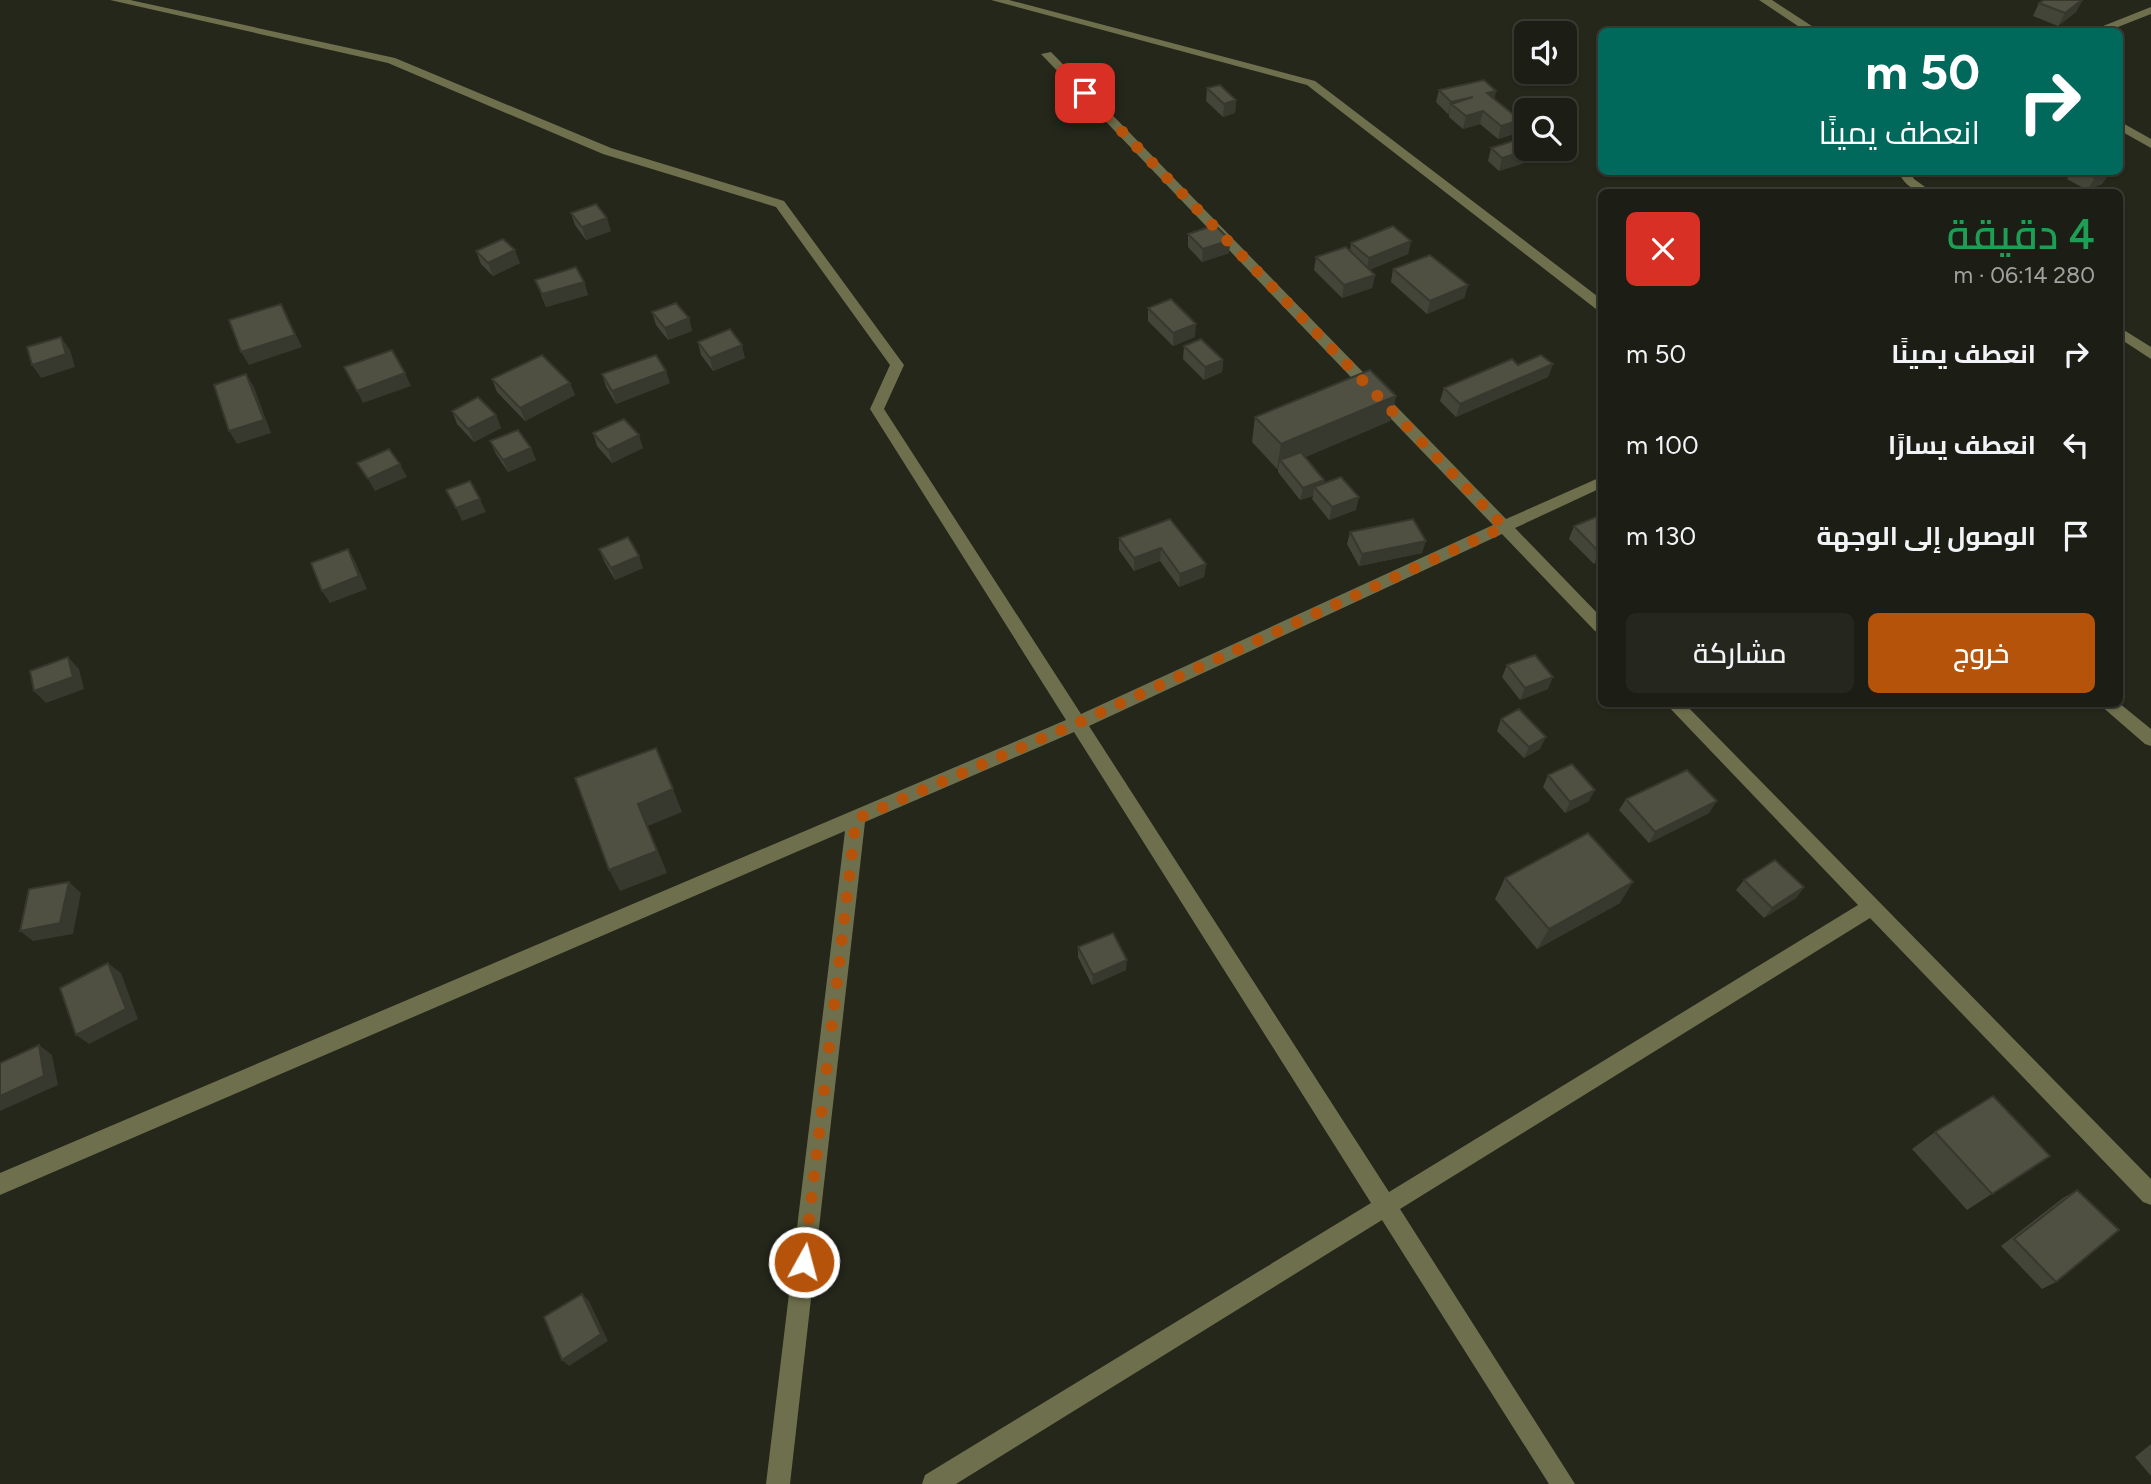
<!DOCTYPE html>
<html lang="ar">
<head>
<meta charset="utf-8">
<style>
	body { margin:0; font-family:Figtree,Cairo,sans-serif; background:#25261d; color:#f1f3f6; direction:rtl; height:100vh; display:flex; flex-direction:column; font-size:26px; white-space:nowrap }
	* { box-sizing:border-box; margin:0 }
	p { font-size:23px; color:#a0a2a0 }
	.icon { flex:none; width:38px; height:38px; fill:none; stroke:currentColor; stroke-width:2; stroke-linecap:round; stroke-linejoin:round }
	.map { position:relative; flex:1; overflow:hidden; direction:ltr }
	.drawer { position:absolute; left:1598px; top:189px; width:525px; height:518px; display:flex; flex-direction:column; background:#1c1d14; border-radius:10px; box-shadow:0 2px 5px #0004,0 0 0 2px #3a3b34; direction:rtl }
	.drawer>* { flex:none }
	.top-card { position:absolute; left:1598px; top:28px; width:525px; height:147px; border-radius:10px; box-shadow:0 2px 5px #0004,0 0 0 2px #3a3b34; direction:rtl; background:#00695c; color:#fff; overflow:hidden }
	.controls { position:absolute; left:1514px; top:21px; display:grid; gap:14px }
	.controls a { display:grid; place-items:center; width:63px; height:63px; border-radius:10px; background:#1c1d14; box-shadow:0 2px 5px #0004,0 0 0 2px #3a3b34; font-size:35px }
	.pin { position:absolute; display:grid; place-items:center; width:60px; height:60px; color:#fff; margin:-30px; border-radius:14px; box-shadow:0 4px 10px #0006 }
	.me { position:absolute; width:77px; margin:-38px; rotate:7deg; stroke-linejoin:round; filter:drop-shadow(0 0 5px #0008) }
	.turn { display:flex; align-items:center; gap:24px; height:147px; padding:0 28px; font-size:32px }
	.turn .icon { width:91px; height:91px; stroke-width:2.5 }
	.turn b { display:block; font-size:49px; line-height:60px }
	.round { display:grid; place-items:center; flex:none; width:74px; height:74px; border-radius:10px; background:#25261d }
	.headline { display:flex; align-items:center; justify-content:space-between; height:119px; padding:0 28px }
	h1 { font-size:42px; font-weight:600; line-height:52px; color:#1e9e55 }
	.cta { display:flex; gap:14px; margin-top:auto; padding:14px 28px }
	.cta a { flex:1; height:80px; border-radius:10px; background:#b45309; color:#fff; font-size:28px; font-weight:600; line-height:80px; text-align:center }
	.cta a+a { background:#25261d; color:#f1f3f6 }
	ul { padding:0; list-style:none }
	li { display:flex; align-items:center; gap:21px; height:91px; padding:0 28px }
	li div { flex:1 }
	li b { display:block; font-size:26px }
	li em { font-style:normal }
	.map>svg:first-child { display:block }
</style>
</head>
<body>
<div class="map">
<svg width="2151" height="1484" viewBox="0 0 2151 1484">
	<rect width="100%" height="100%" fill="#26271b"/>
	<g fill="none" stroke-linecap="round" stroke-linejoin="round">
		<path fill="#6e704d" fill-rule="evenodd" d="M110,0H130L395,58L611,148L784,201L904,365L884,409L1081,714L1493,525L1041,54L1051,52L1506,519L1601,477V488L1515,528L1601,617V633L1595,631L1502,534L1089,726L1389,1192L1858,905L1666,704H1685L2151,1179V1205L2143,1202L1870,918L1400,1209L1575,1484H1549L1382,1220L956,1484H922L925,1475L1371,1203L1074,732L865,822L790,1484H766L845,831L0,1195V1173L1066,720L870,409L890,365L776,207L603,154L388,63Z
			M991,0H1009L1315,81L1601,299V310L1596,309L1307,85Z
			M1759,0H1772L1821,32H1807Z
			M2151,7V14L2105,32H2088Z
			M2119,121L2151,139V148L2119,130Z
			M1898,172H1910L1914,179L1932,192C1916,193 1906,187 1898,172Z
			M2119,327L2151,347V359L2119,338Z
			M2119,703L2151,729V746L2145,744L2099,704Z"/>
	</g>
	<path fill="#444539" d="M2039,3L2076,12L2058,26L2033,16Z
		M1207,88L1236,100L1235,113L1223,117L1206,101Z
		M1439,90L1496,91L1494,99L1520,120L1517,133L1498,139L1480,124L1463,129L1449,117V114H1448L1436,102Z
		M1491,148L1524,163L1499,171L1488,161Z
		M1542,149H1564L1570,150L1551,156Z
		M2072,172H2110L2102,184L2087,190L2067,179Z
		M571,213L611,231L586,240L575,225Z
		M1188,234L1230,240L1229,253L1202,262L1188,247Z
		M1411,241L1408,254L1369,270L1375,275L1372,288L1342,298L1314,270L1316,257L1350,251L1351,243Z
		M476,251L520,263L493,276L481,264Z
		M1393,269L1468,285L1464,298L1427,314L1391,282Z
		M535,280L584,282L588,295L546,307Z
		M1148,308L1195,337L1173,346L1148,321Z
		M652,312L689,318L692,331L668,340L656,325Z
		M698,342L745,358L713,371L701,355Z
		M1184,346L1223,360L1222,372L1204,380L1183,359Z
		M1553,364L1548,377L1456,417L1440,401L1444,388L1518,365Z
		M602,374L670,383L616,404L606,387Z
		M492,379L570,383L575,395L525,421L497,392Z
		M1396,396L1390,421L1305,457L1324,480V483L1356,510L1329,520L1312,499L1313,496L1300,500L1278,472V469H1277L1252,442L1255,417Z
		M452,411L496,415L501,428L474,442L457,424Z
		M593,433L643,448L612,463L597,446Z
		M490,441L531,448L536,460L508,472L496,454Z
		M1601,515V561L1594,564L1569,539L1574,526Z
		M1170,519L1206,564L1204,577L1179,587L1160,561L1134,571L1119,550V538Z
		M1350,532L1422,553L1359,566L1347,544Z
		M599,549L643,568L615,580L604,561Z
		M1507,665L1548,689L1520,700L1502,677Z
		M1501,719L1540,749L1524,758L1497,731Z
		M1548,775L1589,801L1565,813L1543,787Z
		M1626,799L1709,813L1649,843L1619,810Z
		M1505,878L1620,903L1537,949L1495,899Z
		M1744,880L1804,887L1796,898L1764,918L1736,890Z
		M1078,947L1126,970L1092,985L1078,957Z
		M1935,1132L2050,1156L1967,1210L1912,1149Z
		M2077,1190L2056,1282L2042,1289L2001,1246L2063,1198Z
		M2151,1444V1476L2135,1457Z"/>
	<path fill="#37382e" d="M2083,0L2076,12L2058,26L2065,13Z
		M1496,91L1493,104L1487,93Z
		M1473,97L1451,104L1449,114H1448L1451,102Z
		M1236,100L1235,113L1223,117L1224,104Z
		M1483,111L1480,124L1463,129L1466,116Z
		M1520,120L1517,133L1498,139L1501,126Z
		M1574,137L1570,150L1551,156L1553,149H1564V140Z
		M1528,150L1524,163L1499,171L1502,158Z
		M2110,172L2102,184L2087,190L2095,178Z
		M607,218L611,231L586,240L582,227Z
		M1230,240L1229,253L1202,262L1203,249Z
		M1411,241L1408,254L1366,271L1369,258Z
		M515,250L520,263L493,276L488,263Z
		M1375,275L1372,288L1342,298L1344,285Z
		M584,282L588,295L546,307L542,294Z
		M1468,285L1464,298L1427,314L1430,301Z
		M281,304L302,347L249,365L241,352Z
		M689,318L692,331L668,340L665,328Z
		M1196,324L1195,337L1173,346V333Z
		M61,337L70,350L75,367L41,378L32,365Z
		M742,345L745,358L713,371L710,358Z
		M1223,360L1222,372L1204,380L1205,367Z
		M1553,364L1548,377L1456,417L1460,404Z
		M666,371L670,383L616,404L612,391Z
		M405,373L411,386L363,403L357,391Z
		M246,374L254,387L271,433L237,444L229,431Z
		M570,383L575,395L525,421L520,408Z
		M1396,396L1390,421L1285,466L1280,460L1278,469H1277L1281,444Z
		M496,415L501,428L474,442L468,429Z
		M639,435L643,448L612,463L608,450Z
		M531,448L536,460L508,472L503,460Z
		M400,464L407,477L375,491L368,479Z
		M1324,480L1322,493L1314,487L1313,496L1300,500L1303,488Z
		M1359,497L1356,510L1329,520L1332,507Z
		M480,499L486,512L462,521L456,508Z
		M1426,541L1422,553L1359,566L1362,554Z
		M1161,548L1160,561L1134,571V558Z
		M348,549L355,561L367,589L330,603L322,591Z
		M1601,551V561L1594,564L1599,552Z
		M639,556L643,568L615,580L611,568Z
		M1206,564L1204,577L1179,587L1180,574Z
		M68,657L79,669L84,689L46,703L34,691Z
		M1553,677L1548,689L1520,700L1525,688Z
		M1546,737L1540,749L1524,758L1529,747Z
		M673,789L682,812L648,826L667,873L620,891L609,870L638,804Z
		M1595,790L1589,801L1565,813L1570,802Z
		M1717,801L1709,813L1649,843L1655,832Z
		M69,882L81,893L73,934L33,941L20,931Z
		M1633,882L1620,903L1537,949L1549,929Z
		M1804,887L1796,898L1764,918L1772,908Z
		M1127,960L1126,970L1092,985L1093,975Z
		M108,963L121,973L138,1019L89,1044L76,1035Z
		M39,1045L52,1055L58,1085L0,1111V1096Z
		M582,1294L589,1301L608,1341L569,1366L562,1360Z"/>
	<path fill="#4f5042" stroke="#37382e" stroke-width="2" d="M2044,0H2082L2065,13L2039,3Z
		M1484,80L1496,91L1487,93L1520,120L1501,126L1483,111L1466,116L1451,104L1473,97L1451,102L1439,90Z
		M1220,85L1236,100L1224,104L1207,88Z
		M1564,129L1574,137L1564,140Z
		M1516,140L1528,150L1502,158L1491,148Z
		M2085,172H2110L2095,178Z
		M596,204L607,218L582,227L571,213Z
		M1215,225L1230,240L1203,249L1188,234Z
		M1393,226L1411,241L1369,258L1351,243Z
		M503,239L515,250L488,263L476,251Z
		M1346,247L1375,275L1344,285L1316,257Z
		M1430,255L1468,285L1430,301L1393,269Z
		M576,267L584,282L542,294L535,280Z
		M1171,299L1196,324L1173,333L1148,308Z
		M676,303L689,318L665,328L652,312Z
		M281,304L295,335L241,352L229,320Z
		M730,329L742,345L710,358L698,342Z
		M61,337L66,354L32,365L27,347Z
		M1201,339L1223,360L1205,367L1184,346Z
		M392,350L405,373L357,391L344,367Z
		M542,355L570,383L520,408L492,379Z
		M656,355L666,371L612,391L602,374Z
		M1541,355L1553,364L1460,404L1444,388L1512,359L1518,365Z
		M1370,370L1396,396L1281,444L1255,417Z
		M246,374L264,420L229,431L214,385Z
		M478,397L496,415L468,429L452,411Z
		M624,419L639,435L608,450L593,433Z
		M518,430L531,448L503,460L490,441Z
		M389,449L400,464L368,479L357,463Z
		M1301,452L1324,480L1303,488L1280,460Z
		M1341,477L1359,497L1332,507L1314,487Z
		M470,481L480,499L456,508L446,490Z
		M1601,515V551L1599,552L1574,526Z
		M1170,519L1206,564L1180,574L1161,548L1134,558L1119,538Z
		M1413,519L1426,541L1362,554L1350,532Z
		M628,537L639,556L611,568L599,549Z
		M348,549L359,576L322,591L311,563Z
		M1535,655L1553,677L1525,688L1507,665Z
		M68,657L73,677L34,691L30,671Z
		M1519,709L1546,737L1529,747L1501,719Z
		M656,748L673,789L638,804L657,851L609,870L575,778Z
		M1572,764L1595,790L1570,802L1548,775Z
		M1687,770L1717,801L1655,832L1626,799Z
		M1588,833L1633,882L1549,929L1505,878Z
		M1775,860L1804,887L1772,908L1744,880Z
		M69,882L60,923L20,931L29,889Z
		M1113,933L1127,960L1093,975L1078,947Z
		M108,963L126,1009L76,1035L60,988Z
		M39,1045L44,1076L0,1096V1063Z
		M1993,1096L2050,1156L1992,1194L1935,1132Z
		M2077,1190L2119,1230L2056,1282L2014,1239Z
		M582,1294L601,1334L562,1360L544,1317Z"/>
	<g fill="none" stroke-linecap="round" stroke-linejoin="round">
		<path stroke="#b45309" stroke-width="12" stroke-dasharray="0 21.6" d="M804,1262L856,819L1078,723L1504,527L1085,93"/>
	</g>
</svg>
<div class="controls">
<a><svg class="icon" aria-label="sound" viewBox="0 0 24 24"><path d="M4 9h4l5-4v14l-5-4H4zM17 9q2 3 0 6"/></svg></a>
<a><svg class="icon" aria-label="search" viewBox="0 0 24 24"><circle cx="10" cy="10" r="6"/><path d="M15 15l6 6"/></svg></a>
</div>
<div class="pin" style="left:1085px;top:93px;background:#d93025"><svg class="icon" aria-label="arrive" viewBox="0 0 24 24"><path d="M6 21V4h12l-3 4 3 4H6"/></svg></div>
<svg class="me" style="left:804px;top:1262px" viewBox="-20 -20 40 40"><circle r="17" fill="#b45309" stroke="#fff" stroke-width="3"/><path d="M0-11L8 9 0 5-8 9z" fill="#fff"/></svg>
<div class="top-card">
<div class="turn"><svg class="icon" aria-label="right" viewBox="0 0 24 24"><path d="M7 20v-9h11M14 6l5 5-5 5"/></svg><div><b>50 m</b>انعطف يمينًا</div></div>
</div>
<section class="drawer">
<div class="headline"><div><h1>4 دقيقة</h1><p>280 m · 06:14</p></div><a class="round" style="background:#d93025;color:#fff"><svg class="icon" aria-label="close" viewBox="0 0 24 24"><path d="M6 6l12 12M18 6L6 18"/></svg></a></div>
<ul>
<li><svg class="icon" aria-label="right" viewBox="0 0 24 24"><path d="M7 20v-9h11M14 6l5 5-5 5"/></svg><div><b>انعطف يمينًا</b></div><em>50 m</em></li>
<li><svg class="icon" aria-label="left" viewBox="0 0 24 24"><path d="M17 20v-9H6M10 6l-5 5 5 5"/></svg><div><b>انعطف يسارًا</b></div><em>100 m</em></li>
<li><svg class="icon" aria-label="arrive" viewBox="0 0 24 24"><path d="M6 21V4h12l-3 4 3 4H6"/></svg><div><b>الوصول إلى الوجهة</b></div><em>130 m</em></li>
</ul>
<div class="cta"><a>خروج</a><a>مشاركة</a></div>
</section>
</div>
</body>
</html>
